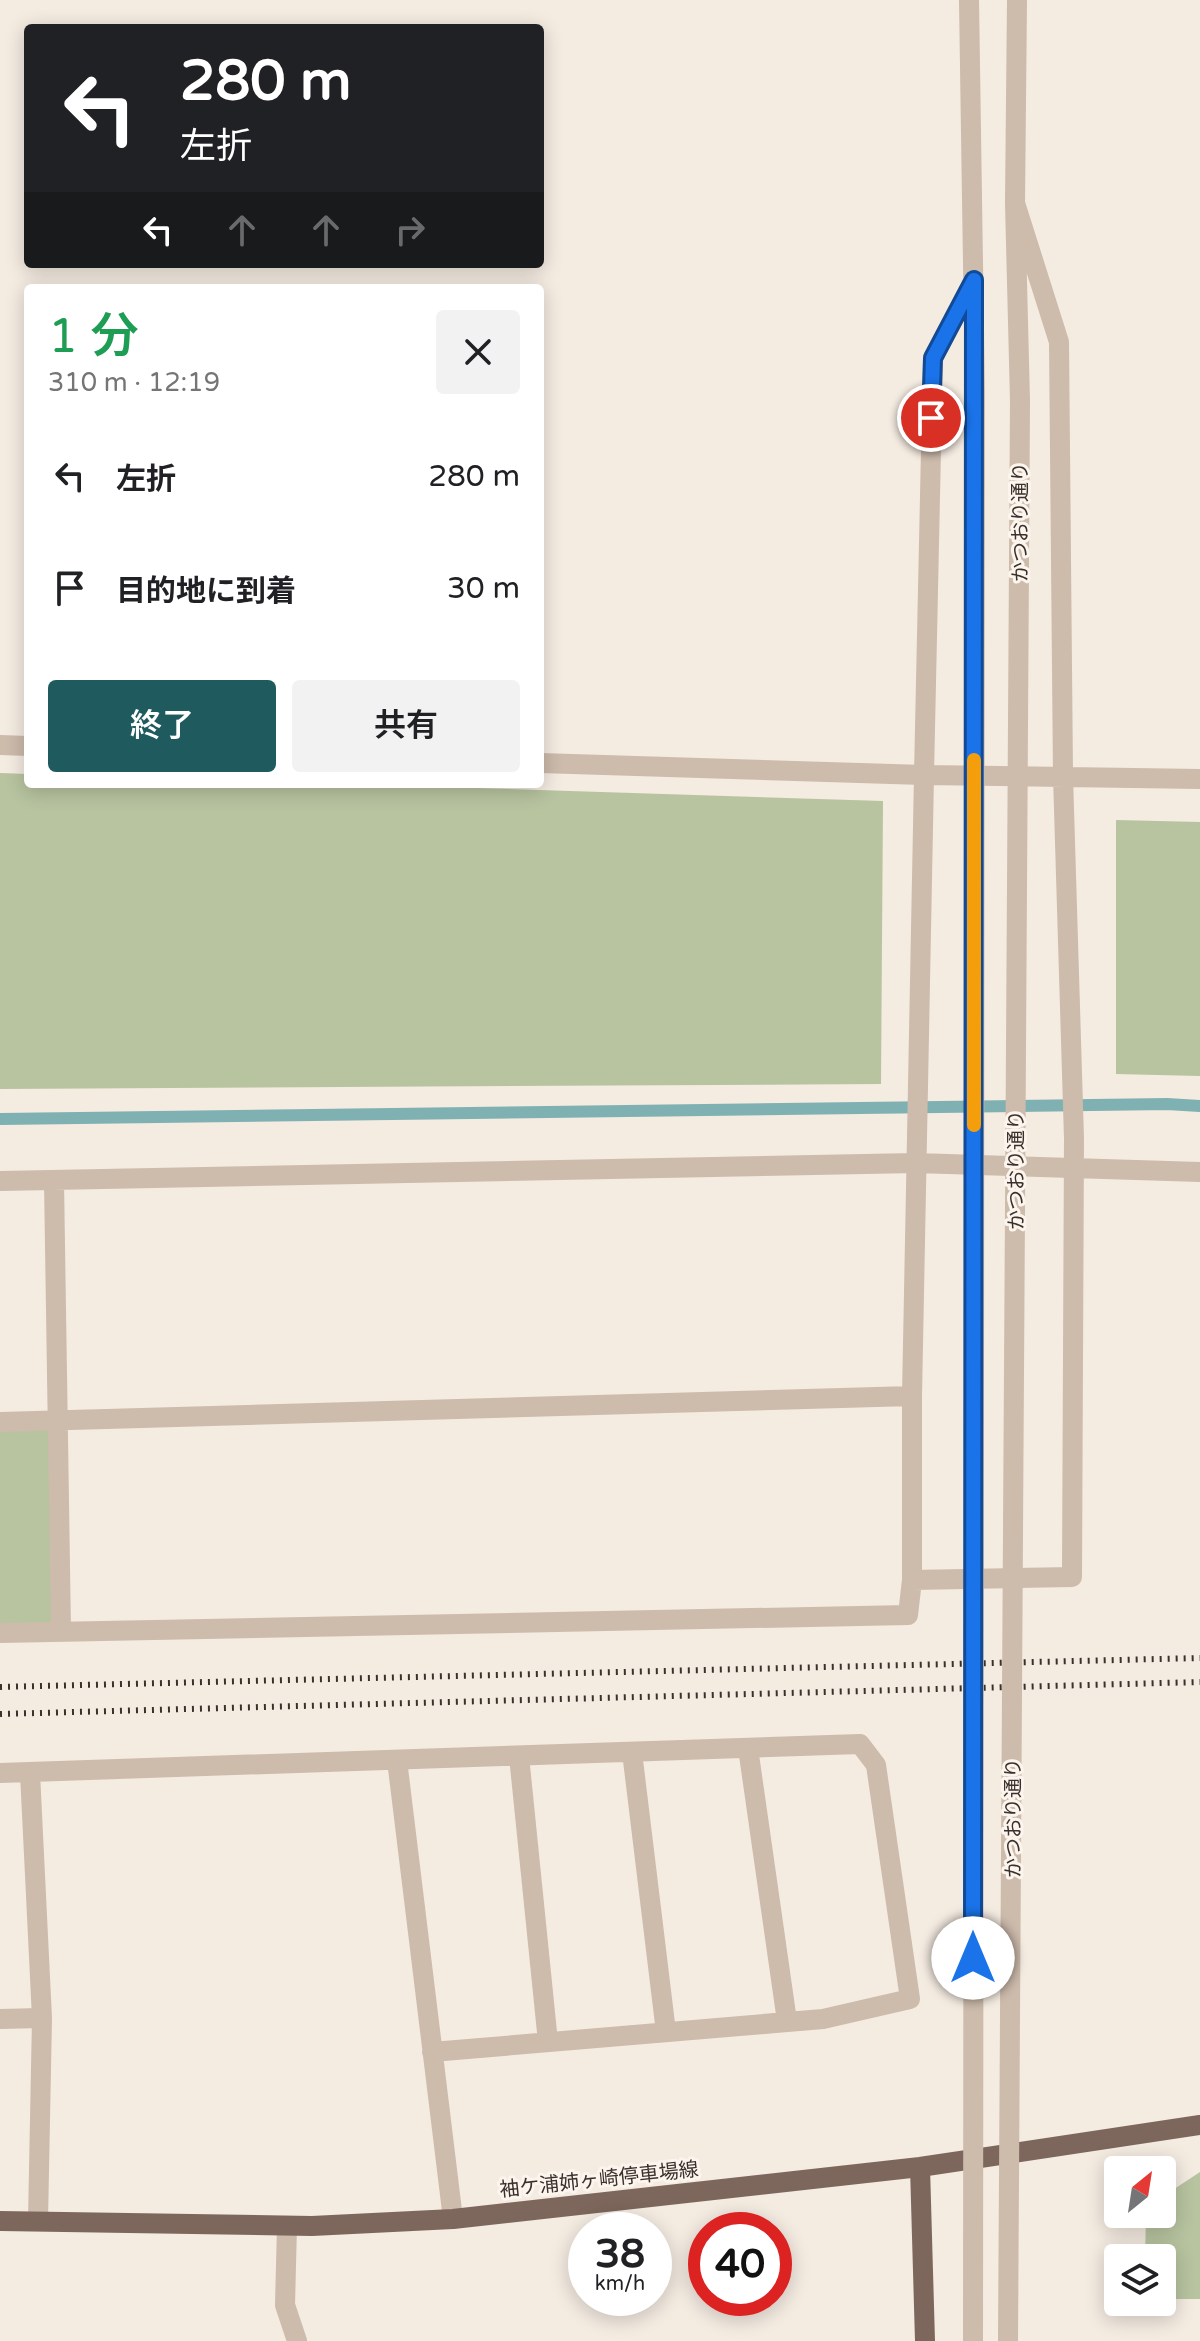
<!DOCTYPE html>
<html lang="ja">
<head>
<meta charset="utf-8">
<style>
	body { margin:0; font-family:"Varela Round","Noto Sans JP",sans-serif; background:#f2f2f2; color:#202124; height:100vh; display:flex; flex-direction:column; font-size:30px; white-space:nowrap }
	* { box-sizing:border-box; margin:0 }
	p { font-size:26px; color:#757577 }
	.icon { flex:none; width:44px; height:44px; fill:none; stroke:currentColor; stroke-width:2; stroke-linecap:round; stroke-linejoin:round }
	.map { position:relative; flex:1; overflow:hidden }
	.panel { position:absolute; left:24px; top:284px; width:520px; height:504px; display:flex; flex-direction:column; background:#fff; border-radius:8px; box-shadow:0 4px 20px #0003 }
	.panel>* { flex:none }
	.guide { position:absolute; left:24px; top:24px; width:520px; height:244px; border-radius:8px; box-shadow:0 4px 20px #0003; background:#202124; color:#fff; overflow:hidden }
	.needle { width:52px; rotate:30deg }
	.fabs { position:absolute; left:1104px; top:2156px; display:grid; gap:16px }
	.fabs a { display:grid; place-items:center; width:72px; height:72px; border-radius:8px; background:#fff; box-shadow:0 4px 20px #0003; font-size:40px }
	.speed { position:absolute; left:568px; top:2212px; display:flex; gap:16px; font-size:40px; font-weight:700; text-align:center }
	.speed>* { display:grid; place-content:center; width:104px; height:104px; border-radius:50%; background:#fff; box-shadow:0 4px 20px #0003; line-height:1 }
	.speed small { font-size:20px; font-weight:400 }
	.speed .limit { border:12px solid #d22; background:#fff; color:#111 }
	.pin { position:absolute; display:grid; place-items:center; width:68px; height:68px; color:#fff; margin:-34px; border:4px solid #fff; border-radius:50%; box-shadow:0 2px 8px #0007 }
	.me { position:absolute; width:88px; margin:-44px; rotate:0deg; stroke-linejoin:round; filter:drop-shadow(0 0 6px #0008) }
	.turn { display:flex; align-items:center; gap:28px; height:168px; padding:0 24px; font-size:36px }
	.turn .icon { width:104px; height:104px; stroke-width:2.5 }
	.turn b { display:block; font-size:56px; line-height:68px }
	.lanes { display:flex; align-items:center; height:76px; padding:0 24px; background:#0003; justify-content:center; gap:40px; direction:ltr }
	.lanes .off { opacity:.35 }
	.round { display:grid; place-items:center; flex:none; width:84px; height:84px; border-radius:8px; background:#f2f2f2 }
	.headline { display:flex; align-items:center; justify-content:space-between; height:136px; padding:0 24px }
	h1 { font-size:48px; font-weight:600; line-height:60px; color:#1e9e55 }
	.primary-button { display:flex; gap:16px; margin-top:auto; padding:16px 24px }
	.primary-button a { flex:1; height:92px; border-radius:8px; background:#1f5a5e; color:#fff; font-size:32px; font-weight:600; line-height:92px; text-align:center }
	.primary-button a+a { background:#f2f2f2; color:#202124 }
	ul { padding:0; list-style:none }
	li { display:flex; align-items:center; gap:24px; height:112px; padding:0 24px }
	li div { flex:1 }
	li b { display:block; font-size:30px }
	li em { font-style:normal }
	.map>svg:first-child { display:block }
</style>
</head>
<body>
<div class="map">
<svg width="1200" height="2341" viewBox="0 0 1200 2341">
	<rect width="100%" height="100%" fill="#f4ebe1"/>
	<path fill="#b8c4a0" d="M0,773L28,774V784H350L883,801L881,1084L0,1089Z
		M1116,820L1200,822V1076L1116,1074Z
		M57,1421L61,1631L0,1633V1422Z
		M1200,2172V2299H1162V2258H1145L1146,2214H1162V2197Z"/>
	<g fill="none" stroke-linecap="round" stroke-linejoin="round">
		<path stroke="#7fb0b2" stroke-width="12" d="M0,1119L1167,1104L1200,1106"/>
		<path stroke="#cdbbac" stroke-width="20" d="M969,0L975,395
			M1017,0L1015,203L1020,401
			M0,745L28,746
			M540,763L924,775L933,358L974,280
			M0,1181L916,1163L1200,1172
			M54,1181L61,1631
			M0,1422L912,1396
			M912,1580V1396L924,775L1200,779
			M0,1633L908,1615L912,1580L1072,1577L1074,1139L1063,776L1059,342L1015,203
			M748,1748L787,2021
			M632,1752L666,2032
			M519,1756L548,2042
			M397,1760L453,2219
			M0,1773L860,1744L876,1765L910,1999L823,2019L432,2052
			M30,1773L42,2018L38,2221
			M0,2019L42,2018
			M287,2226L285,2305L297,2341"/>
		<path stroke="#7d675c" stroke-width="20" d="M920,2167L925,2341
			M0,2221L312,2226L453,2219L920,2167L1200,2125"/>
		<path stroke="#3b302b" stroke-width="6" stroke-dasharray="2 6" stroke-linecap="butt" d="M0,1687L1200,1658
			M0,1714L1200,1682"/>
		<path stroke="#cdbbac" stroke-width="20" d="M973,2341L975,395
			M1008,2341L1020,401"/>
	</g>
	<g fill="none" stroke-linecap="round" stroke-linejoin="round">
		<g stroke="#114b97" stroke-width="20">
			<path id="route" d="M931,418L933,358L974,280L973,1958"/>
		</g>
		<use href="#route" stroke="#1a73e8" stroke-width="14"/>
		<path stroke="#f59e0b" stroke-width="14" d="M974,1125V760"/>
	</g>
	<g text-anchor="middle" stroke-width="6" stroke-linejoin="round" paint-order="stroke">
		<g font-size="20" fill="#3b302b" stroke="#fbf5ee">
			<text transform="translate(1020 522) rotate(-90)" y="7">かつおり通り</text>
			<text transform="translate(1016 1170) rotate(-90)" y="7">かつおり通り</text>
			<text transform="translate(1013 1818) rotate(-90)" y="7">かつおり通り</text>
			<text transform="translate(599 2179) rotate(-6)" y="7">袖ケ浦姉ヶ崎停車場線</text>
		</g>
	</g>
</svg>
<div class="fabs">
<a><svg class="needle" viewBox="-14 -14 28 28"><path d="M0-13l5 13h-10z" fill="#e53935"/><path d="M0 13l5-13h-10z" fill="#757577"/></svg></a>
<a><svg class="icon" aria-label="layers" viewBox="0 0 24 24"><path d="M12 4l9 5-9 5-9-5zM3 14l9 5 9-5"/></svg></a>
</div>
<div class="speed"><div>38<small>km/h</small></div><div class="limit">40</div></div>
<div class="pin" style="left:931px;top:418px;background:#d93025"><svg class="icon" aria-label="arrive" viewBox="0 0 24 24"><path d="M6 21V4h12l-3 4 3 4H6"/></svg></div>
<svg class="me" style="left:973px;top:1958px" viewBox="-20 -20 40 40"><circle r="19" fill="#fff"/><path d="M0-13L10 11 0 6-10 11z" fill="#1a73e8"/></svg>
<div class="guide">
<div class="turn"><svg class="icon" aria-label="left" viewBox="0 0 24 24"><path d="M17 20v-9H6M10 6l-5 5 5 5"/></svg><div><b>280 m</b>左折</div></div>
<div class="lanes"><svg class="icon" aria-label="left" viewBox="0 0 24 24"><path d="M17 20v-9H6M10 6l-5 5 5 5"/></svg><svg class="icon off" aria-label="ahead" viewBox="0 0 24 24"><path d="M12 20V5M6 11l6-6 6 6"/></svg><svg class="icon off" aria-label="ahead" viewBox="0 0 24 24"><path d="M12 20V5M6 11l6-6 6 6"/></svg><svg class="icon off" aria-label="right" viewBox="0 0 24 24"><path d="M7 20v-9h11M14 6l5 5-5 5"/></svg></div>
</div>
<section class="panel">
<div class="headline"><div><h1>1 分</h1><p>310 m · 12:19</p></div><a class="round"><svg class="icon" aria-label="close" viewBox="0 0 24 24"><path d="M6 6l12 12M18 6L6 18"/></svg></a></div>
<ul>
<li><svg class="icon" aria-label="left" viewBox="0 0 24 24"><path d="M17 20v-9H6M10 6l-5 5 5 5"/></svg><div><b>左折</b></div><em>280 m</em></li>
<li><svg class="icon" aria-label="arrive" viewBox="0 0 24 24"><path d="M6 21V4h12l-3 4 3 4H6"/></svg><div><b>目的地に到着</b></div><em>30 m</em></li>
</ul>
<div class="primary-button"><a>終了</a><a>共有</a></div>
</section>
</div>
</body>
</html>
